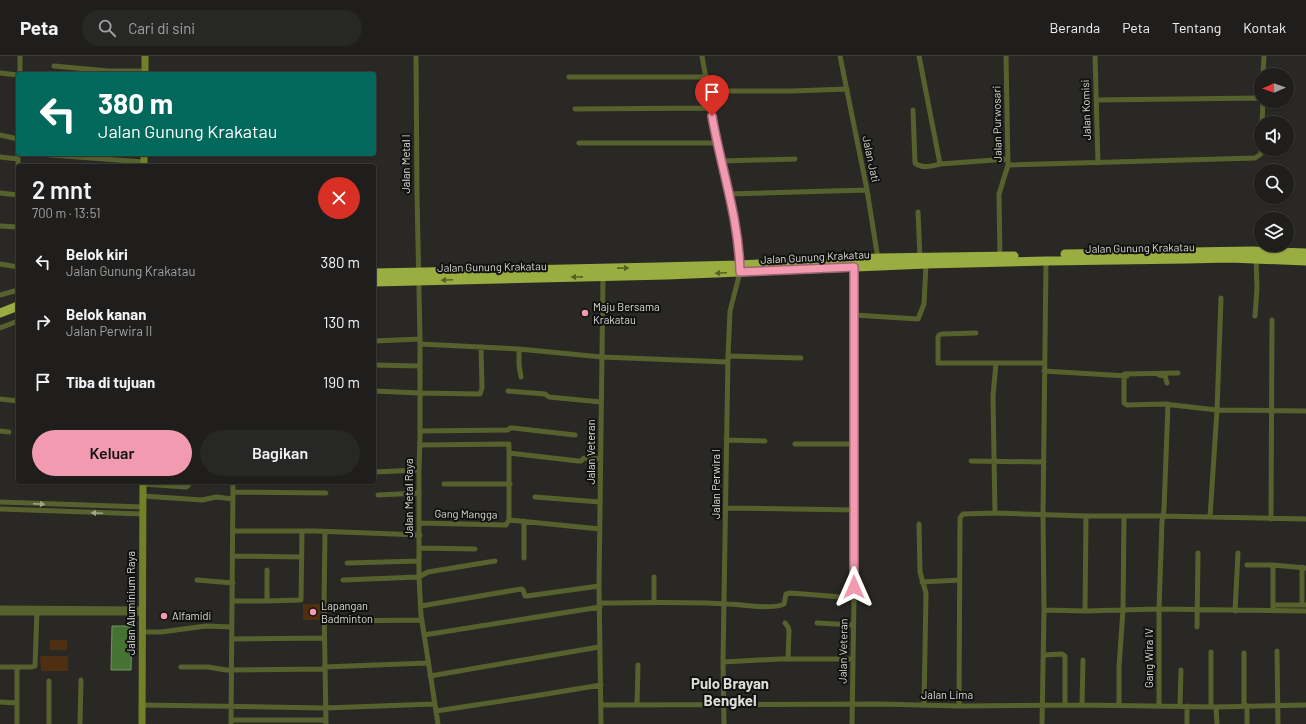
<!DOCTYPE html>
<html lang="id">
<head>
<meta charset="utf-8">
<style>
	body { margin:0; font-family:Barlow,sans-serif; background:#272725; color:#f1f3f6; height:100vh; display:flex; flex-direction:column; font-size:15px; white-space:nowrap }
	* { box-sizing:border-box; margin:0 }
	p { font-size:13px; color:#a1a2a3 }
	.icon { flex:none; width:22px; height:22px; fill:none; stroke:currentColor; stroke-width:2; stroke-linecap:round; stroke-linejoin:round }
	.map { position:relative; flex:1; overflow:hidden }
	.details { position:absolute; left:16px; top:108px; width:360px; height:320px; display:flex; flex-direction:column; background:#1f1e1c; border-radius:4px; box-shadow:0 1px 3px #0004,0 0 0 1px #3c3c3b }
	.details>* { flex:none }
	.guide { position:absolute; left:16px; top:16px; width:360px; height:84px; border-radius:4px; box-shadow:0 1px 3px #0004,0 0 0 1px #3c3c3b; background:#00695c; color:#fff; overflow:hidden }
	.needle { width:26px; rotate:268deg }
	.controls { position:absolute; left:1254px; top:12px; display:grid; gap:8px }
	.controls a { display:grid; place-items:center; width:40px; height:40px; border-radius:50%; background:#1f1e1c; box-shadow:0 1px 3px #0004,0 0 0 1px #3c3c3b; font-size:20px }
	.pin { position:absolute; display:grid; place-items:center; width:34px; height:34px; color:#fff; margin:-41px -17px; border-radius:50% 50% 50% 0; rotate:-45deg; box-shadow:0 0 4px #0007 }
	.pin .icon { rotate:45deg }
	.me { position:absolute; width:44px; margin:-22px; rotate:0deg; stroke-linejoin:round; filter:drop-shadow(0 0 3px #0008) }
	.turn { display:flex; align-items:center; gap:14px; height:84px; padding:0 16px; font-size:18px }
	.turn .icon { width:52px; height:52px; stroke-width:2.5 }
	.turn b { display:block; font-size:28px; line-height:34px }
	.round { display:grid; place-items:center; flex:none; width:42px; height:42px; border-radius:21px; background:#272725 }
	.overview { display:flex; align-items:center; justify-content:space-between; height:68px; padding:0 16px }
	h1 { font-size:24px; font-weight:600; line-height:30px }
	.button { display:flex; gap:8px; margin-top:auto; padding:8px 16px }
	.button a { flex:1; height:46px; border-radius:24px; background:#f29ab0; color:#111; font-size:16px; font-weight:600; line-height:46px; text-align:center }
	.button a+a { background:#272725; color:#f1f3f6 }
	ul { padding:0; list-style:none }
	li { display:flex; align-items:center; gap:12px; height:60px; padding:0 16px }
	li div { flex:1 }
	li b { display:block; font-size:15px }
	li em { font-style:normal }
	header { display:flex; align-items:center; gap:24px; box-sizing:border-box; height:56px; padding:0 20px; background:#1f1e1c; border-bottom:1px solid #3c3c3b }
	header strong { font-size:19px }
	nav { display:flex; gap:22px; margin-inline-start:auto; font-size:14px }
	.search { width:280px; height:36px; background:#272725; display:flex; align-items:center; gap:10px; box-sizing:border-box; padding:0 14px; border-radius:22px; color:#a1a2a3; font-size:15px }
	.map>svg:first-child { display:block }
</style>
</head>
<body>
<header>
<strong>Peta</strong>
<div class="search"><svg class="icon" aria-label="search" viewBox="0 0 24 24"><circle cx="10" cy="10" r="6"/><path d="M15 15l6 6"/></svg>Cari di sini</div>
<nav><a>Beranda</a><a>Peta</a><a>Tentang</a><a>Kontak</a></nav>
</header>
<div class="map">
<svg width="1306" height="668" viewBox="0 0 1306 668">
	<rect width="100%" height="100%" fill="#292825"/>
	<path fill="#4f2f12" d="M303,548H322V564H303Z
		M50,584H67V594H50Z
		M40,600H68V615H41Z"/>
	<path fill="#457332" stroke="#729264" d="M112,570H132L131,614H111Z"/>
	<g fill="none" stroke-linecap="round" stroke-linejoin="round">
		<path stroke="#444340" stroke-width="5" stroke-dasharray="5 2.5" stroke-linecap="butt" d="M326,566L335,565"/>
		<path stroke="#57612d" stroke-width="5" d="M416,0L417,138L420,283V380L419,414V521L421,559L438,668
			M702,0L714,68L729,138L739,209L740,216L730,255L728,300L723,606L724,668
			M840,0L867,134L878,203
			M919,0L940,108L1008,103
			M1095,0L1098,107
			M54,10L109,15
			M0,17L18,19
			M20,18V0
			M109,18V15H145
			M1263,19L1264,0
			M569,21H705
			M708,35H792L847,33
			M1096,44L1261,42
			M575,53L711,52
			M913,54L915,107C922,113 932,110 940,108
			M1262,67L1263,45
			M0,79L18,83
			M579,87H718
			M38,98L144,106
			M0,101L18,103
			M722,105L795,103
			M1008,109L1255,102L1261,98V86
			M18,110V98
			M0,137L18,139
			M729,138L867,134
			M918,156L920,202
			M0,170L18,171
			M1000,202L999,138L1008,109L1006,0
			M0,208L18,211
			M0,239L18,234
			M854,259L918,263L924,248L926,208
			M1255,260L1257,232L1256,203
			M0,272L18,265
			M976,277L942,278L939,279L938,281V307H1044
			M374,285L420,283
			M420,288L519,293L602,301L727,306
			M519,293V309L521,321
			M728,300L801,302
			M374,309L420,310
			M1044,315L1127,320
			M1178,317L1124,318V347L1127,349L1164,348L1217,354L1306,355
			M1159,319L1165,320L1167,327
			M18,326V353
			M374,335L420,337L480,338L482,332L481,291
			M508,335L545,338L549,341L601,346
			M0,343L18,345
			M0,375L9,376
			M420,375L508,374L510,372H513L575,379
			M726,384L765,385
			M795,388H854
			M420,389L509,388V464
			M509,397L578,405H581L584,402L601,403
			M971,405L1044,406
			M374,416L419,414
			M143,428L186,431L188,430L190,426
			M444,428H510
			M233,436L326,437
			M378,439L419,437
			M143,440L202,444L216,441L233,443
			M535,441L600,446
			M0,446L143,451
			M726,452L854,454
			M0,453L143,458
			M995,457L993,340L996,307
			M1210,461L1217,354L1221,242
			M1271,463L1272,264
			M509,464L600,473
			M419,467L506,469L509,464
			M919,468L920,516L926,537L924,649
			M233,475H315L420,479
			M325,476L324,549L326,668
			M419,492L475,493
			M233,500L302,501
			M524,502V465
			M347,507L419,505
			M1247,509H1273
			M267,514V545L301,544L302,475
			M197,524L233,527
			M343,524L419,521L428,516L495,505
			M922,526L960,524
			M232,545H267
			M600,547C647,547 694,545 741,549C751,550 776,553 784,548L786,538L791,537L854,542
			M654,547V521
			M1273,549H1306
			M1302,549V511
			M421,550L521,533L523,534L525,540H527L599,530
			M0,552L142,553
			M1044,554L1085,555L1159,553L1306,555
			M1085,555L1086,460
			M1235,555L1238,497
			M1273,555V509L1306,512
			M0,557H142
			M335,565L422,564
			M785,567L788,571L789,575L788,603
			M817,567L853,569
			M1197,571L1198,497
			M142,576H161L206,570L232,571
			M424,579L600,551
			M232,583L324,582
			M1277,595L1278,668
			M1211,596V651
			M1244,597V650
			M1044,599L1062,598L1065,600V649
			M723,606L780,603H852
			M0,611H32L35,610L37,555
			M17,611V668
			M181,611H208L226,614L325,613
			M324,611L428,607
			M430,620L599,591
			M0,646L17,647
			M142,649L325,652L434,648
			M601,649L880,648L959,650L1082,649L1216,651L1306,649
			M637,649L638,609
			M1082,649L1083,604
			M1119,649V611L1123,554L1124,461
			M959,650L960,462L963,458L995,457L1086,460H1162L1306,463
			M1159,650V553L1162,465L1164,454L1168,348
			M1180,650L1181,614
			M1187,650V668
			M1216,651L1217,668
			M436,655L534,640L601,629
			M231,664H325
			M49,668V625
			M80,668L81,624
			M231,668L233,426
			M601,668L599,530L603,221
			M852,668L854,542V211
			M1042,668L1044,554L1043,459L1046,205
			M1247,668V650"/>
		<path stroke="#728127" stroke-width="7" d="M145,0V18
			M144,110V98
			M142,668L143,426"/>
		<path stroke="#9aad41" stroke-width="9" d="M1065,198L1252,195L1306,197
			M374,217L658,211L739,209L878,202L1014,200
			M374,226L667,219L926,208L1046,205L1187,203L1230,202L1306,205
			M0,257L18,250"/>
	</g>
	<defs><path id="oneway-solid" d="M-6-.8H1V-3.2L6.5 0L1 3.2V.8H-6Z"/></defs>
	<g fill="#565f28">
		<use href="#oneway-solid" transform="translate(623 212) rotate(-1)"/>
		<use href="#oneway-solid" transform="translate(721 217) rotate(178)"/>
		<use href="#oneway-solid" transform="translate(577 221) rotate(179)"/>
		<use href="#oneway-solid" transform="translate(447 224) rotate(178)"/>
	</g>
	<g fill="#a0a58c">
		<use href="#oneway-solid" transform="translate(39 448) rotate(2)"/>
		<use href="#oneway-solid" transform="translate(97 457) rotate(-178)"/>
	</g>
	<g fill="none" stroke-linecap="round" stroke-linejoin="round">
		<g stroke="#9d6472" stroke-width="10">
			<path id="route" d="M712,60C721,112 739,163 740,216L854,211V531"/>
		</g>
		<use href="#route" stroke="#f29ab0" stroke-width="7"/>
	</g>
	<g fill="#f29ab0" stroke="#111110" stroke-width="1.5">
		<circle cx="585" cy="257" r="4"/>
		<circle cx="313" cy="556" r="4"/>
		<circle cx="164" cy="560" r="4"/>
	</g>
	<g text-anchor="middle" stroke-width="4" stroke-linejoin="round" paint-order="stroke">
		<g font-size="11" fill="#dcdcda" stroke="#111110">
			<text transform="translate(1086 54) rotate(-92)" y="4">Jalan Komisi</text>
			<text transform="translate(997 68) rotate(-91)" y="4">Jalan Purwosari</text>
			<text transform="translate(871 103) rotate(78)" y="4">Jalan Jati</text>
			<text transform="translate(406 108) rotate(-90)" y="4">Jalan Metal I</text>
			<text transform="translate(1140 192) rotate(-1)" y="4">Jalan Gunung Krakatau</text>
			<text transform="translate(815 201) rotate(-3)" y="4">Jalan Gunung Krakatau</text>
			<text transform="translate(492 211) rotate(-1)" y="4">Jalan Gunung Krakatau</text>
			<text transform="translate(591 396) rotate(-90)" y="4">Jalan Veteran</text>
			<text transform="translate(716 428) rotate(-90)" y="4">Jalan Perwira I</text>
			<text transform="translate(409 442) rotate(-90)" y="4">Jalan Metal Raya</text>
			<text transform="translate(466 458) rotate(1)" y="4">Gang Mangga</text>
			<text transform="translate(131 547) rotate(-90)" y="4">Jalan Aluminium Raya</text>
			<text transform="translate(843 595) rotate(-89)" y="4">Jalan Veteran</text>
			<text transform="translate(1149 602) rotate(-90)" y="4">Gang Wira IV</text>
			<text x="947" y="643">Jalan Lima</text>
		</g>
		<g font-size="11" fill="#dcdcda" stroke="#111110" text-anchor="start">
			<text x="593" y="255">Maju Bersama<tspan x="593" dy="13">Krakatau</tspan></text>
			<text x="321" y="554">Lapangan<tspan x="321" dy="13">Badminton</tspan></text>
			<text x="172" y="564">Alfamidi</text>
		</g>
		<g font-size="15" font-weight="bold" fill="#dcdcda" stroke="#111110">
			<text x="730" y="633">Pulo Brayan<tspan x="730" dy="17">Bengkel</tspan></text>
		</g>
	</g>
</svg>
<div class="controls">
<a><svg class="needle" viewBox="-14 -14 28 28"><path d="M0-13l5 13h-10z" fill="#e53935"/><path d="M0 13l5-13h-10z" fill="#a1a2a3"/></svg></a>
<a><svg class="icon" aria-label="sound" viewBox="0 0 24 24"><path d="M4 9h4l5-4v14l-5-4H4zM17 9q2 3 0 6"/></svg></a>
<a><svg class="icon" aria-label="search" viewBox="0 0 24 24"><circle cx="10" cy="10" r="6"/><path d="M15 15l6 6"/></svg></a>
<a><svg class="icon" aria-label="layers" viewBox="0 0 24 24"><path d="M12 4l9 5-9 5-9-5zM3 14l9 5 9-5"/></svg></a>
</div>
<div class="pin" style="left:712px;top:60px;background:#d93025"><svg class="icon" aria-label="arrive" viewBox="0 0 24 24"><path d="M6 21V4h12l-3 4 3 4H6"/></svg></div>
<svg class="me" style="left:854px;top:531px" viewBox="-20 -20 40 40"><path d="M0-17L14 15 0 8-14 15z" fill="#f29ab0" stroke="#fff" stroke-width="4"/></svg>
<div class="guide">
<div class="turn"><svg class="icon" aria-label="left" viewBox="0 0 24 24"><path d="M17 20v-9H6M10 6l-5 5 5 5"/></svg><div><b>380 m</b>Jalan Gunung Krakatau</div></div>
</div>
<section class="details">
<div class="overview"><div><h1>2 mnt</h1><p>700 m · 13:51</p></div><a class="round" style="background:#d93025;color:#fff"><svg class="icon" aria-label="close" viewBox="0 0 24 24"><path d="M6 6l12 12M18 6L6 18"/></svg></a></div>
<ul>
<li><svg class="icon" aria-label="left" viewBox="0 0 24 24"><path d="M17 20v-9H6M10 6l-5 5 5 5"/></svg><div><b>Belok kiri</b><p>Jalan Gunung Krakatau</p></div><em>380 m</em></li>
<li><svg class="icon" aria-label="right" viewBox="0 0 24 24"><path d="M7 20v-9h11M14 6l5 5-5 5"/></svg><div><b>Belok kanan</b><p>Jalan Perwira II</p></div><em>130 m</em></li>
<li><svg class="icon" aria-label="arrive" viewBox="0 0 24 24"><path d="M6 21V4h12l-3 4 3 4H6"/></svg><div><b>Tiba di tujuan</b></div><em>190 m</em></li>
</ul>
<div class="button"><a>Keluar</a><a>Bagikan</a></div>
</section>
</div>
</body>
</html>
